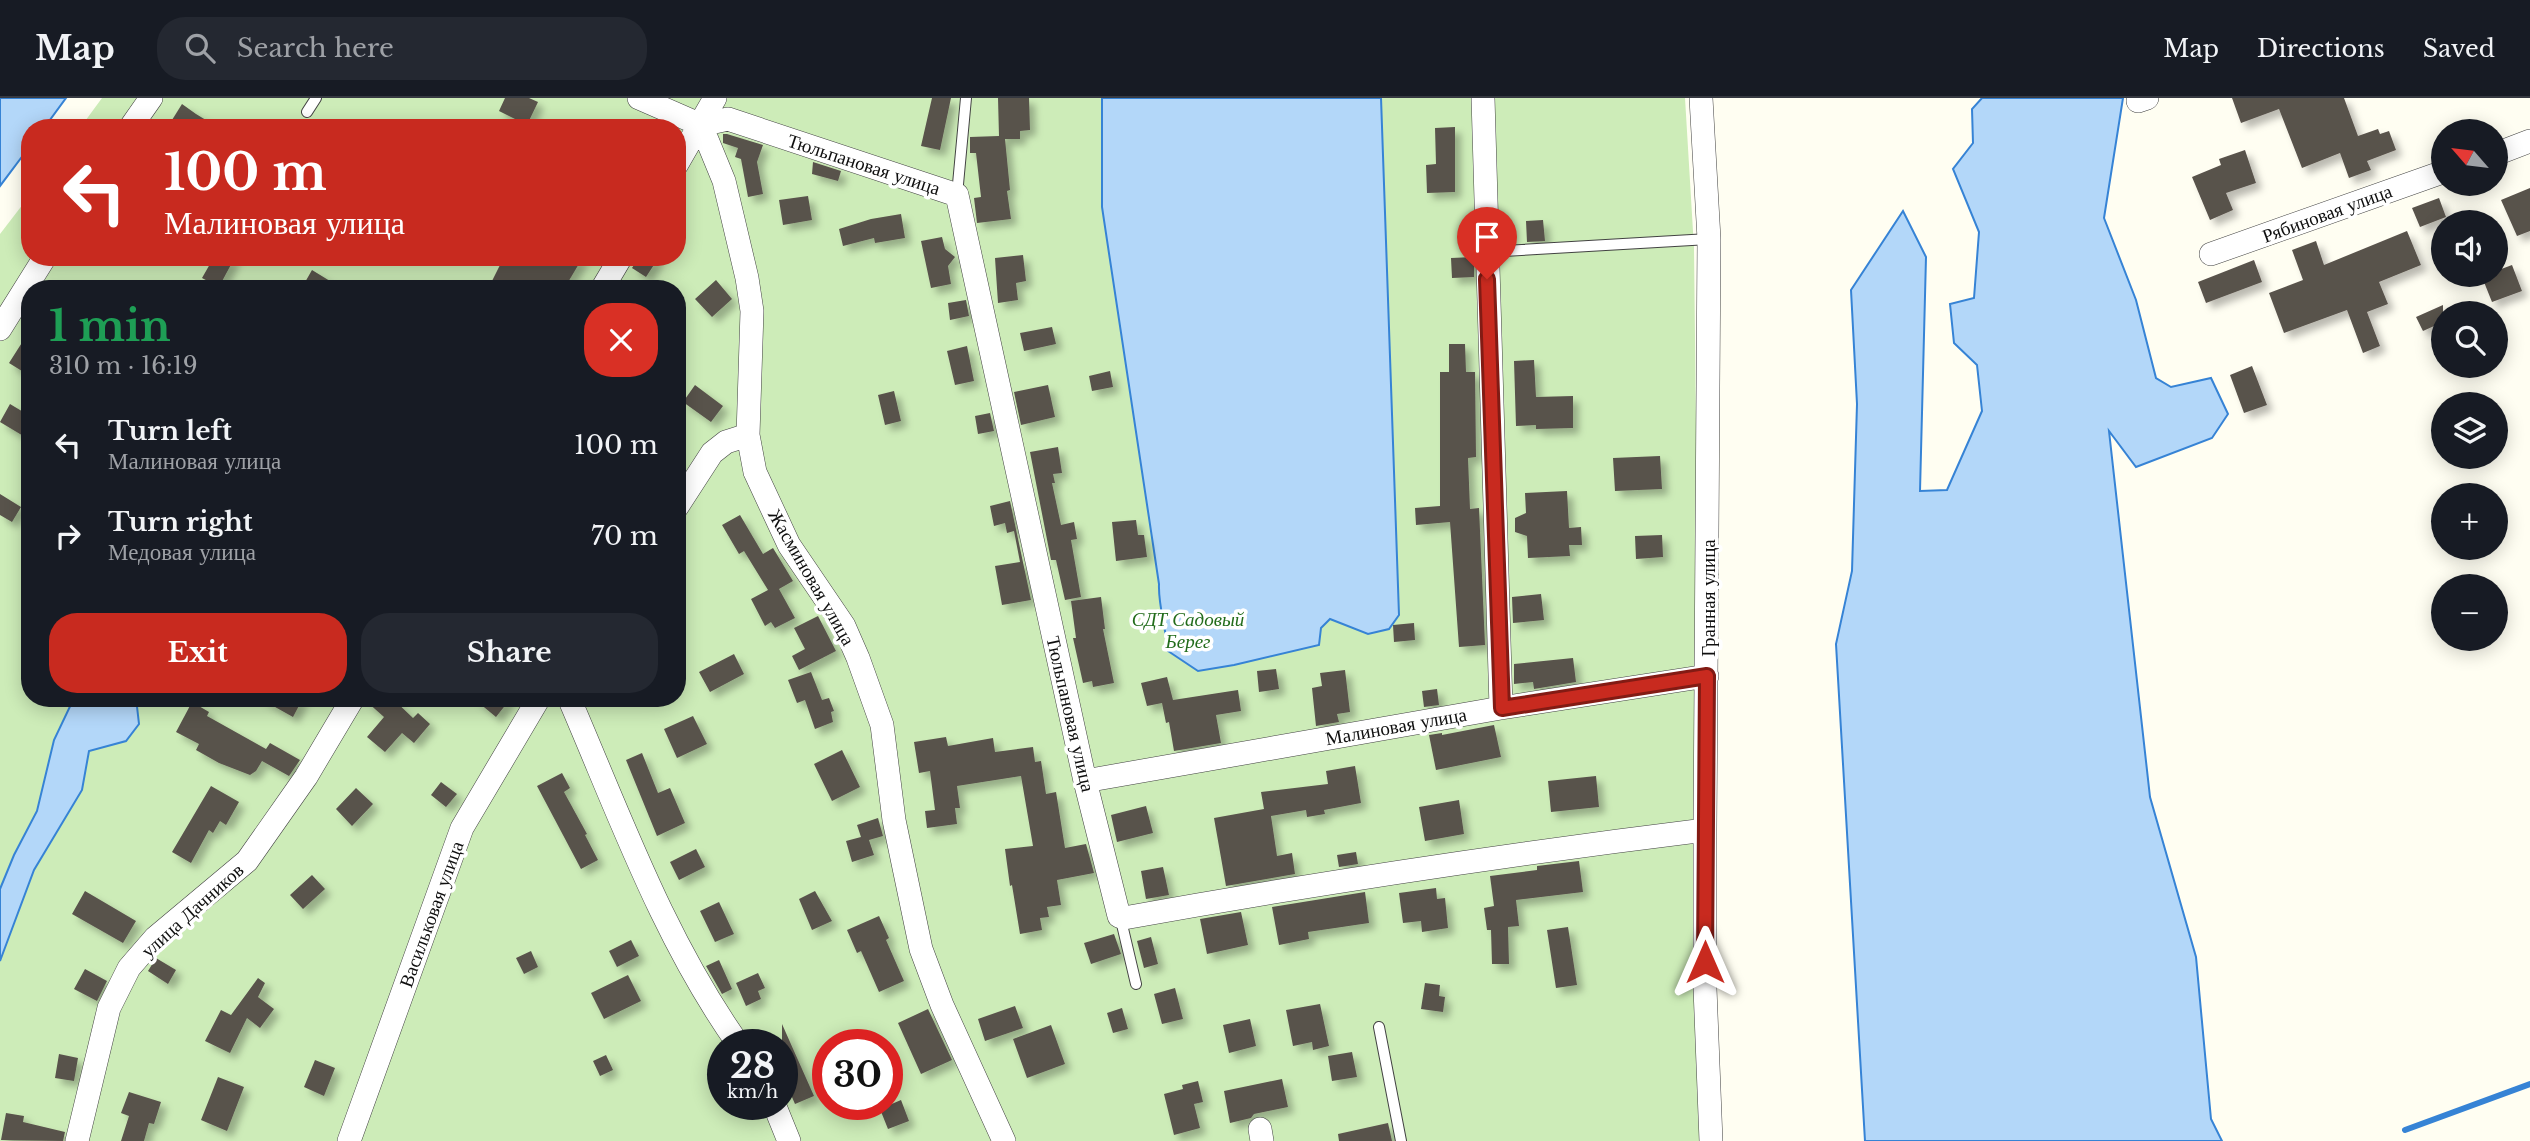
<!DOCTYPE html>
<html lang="en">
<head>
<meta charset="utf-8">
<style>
	body { margin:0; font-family:"Libre Baskerville",serif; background:#242831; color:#f1f3f6; height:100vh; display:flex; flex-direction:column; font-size:26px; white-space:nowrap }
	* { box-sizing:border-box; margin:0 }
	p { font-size:23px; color:#9ea1a6 }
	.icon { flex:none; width:38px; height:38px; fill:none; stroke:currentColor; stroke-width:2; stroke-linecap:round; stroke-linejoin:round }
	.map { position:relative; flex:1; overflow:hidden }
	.sheet { position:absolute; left:21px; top:182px; width:665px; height:427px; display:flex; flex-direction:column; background:#171b24; border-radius:28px; box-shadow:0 4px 18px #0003 }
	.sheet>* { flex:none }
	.top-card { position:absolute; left:21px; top:21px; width:665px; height:147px; border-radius:28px; box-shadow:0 4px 18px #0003; background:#c82a1f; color:#fff; overflow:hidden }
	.needle { width:46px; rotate:298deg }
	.fabs { position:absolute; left:2431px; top:21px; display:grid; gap:14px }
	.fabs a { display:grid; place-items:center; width:77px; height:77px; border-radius:50%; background:#171b24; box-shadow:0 4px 18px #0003; font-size:35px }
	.speed { position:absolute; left:707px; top:931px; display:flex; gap:14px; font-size:35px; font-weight:700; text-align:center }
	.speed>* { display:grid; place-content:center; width:91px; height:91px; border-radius:50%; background:#171b24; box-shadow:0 4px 18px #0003; line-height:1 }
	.speed small { font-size:18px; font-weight:400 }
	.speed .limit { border:10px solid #d22; background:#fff; color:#111 }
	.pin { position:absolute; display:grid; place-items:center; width:60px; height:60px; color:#fff; margin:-72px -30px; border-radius:50% 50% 50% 0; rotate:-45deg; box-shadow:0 0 7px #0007 }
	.pin .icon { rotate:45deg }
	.me { position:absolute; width:77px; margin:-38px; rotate:0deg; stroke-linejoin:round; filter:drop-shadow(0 0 5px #0008) }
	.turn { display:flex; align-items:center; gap:24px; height:147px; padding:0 28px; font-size:32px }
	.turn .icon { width:91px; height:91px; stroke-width:2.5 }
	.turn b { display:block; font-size:49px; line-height:60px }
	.round { display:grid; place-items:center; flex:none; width:74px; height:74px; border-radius:28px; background:#242831 }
	.summary { display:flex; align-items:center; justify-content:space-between; height:119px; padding:0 28px }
	h1 { font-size:42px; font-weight:800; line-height:52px; color:#1e9e55 }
	.cta { display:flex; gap:14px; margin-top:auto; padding:14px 28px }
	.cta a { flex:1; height:80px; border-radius:28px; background:#c82a1f; color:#fff; font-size:28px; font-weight:800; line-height:80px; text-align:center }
	.cta a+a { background:#242831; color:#f1f3f6 }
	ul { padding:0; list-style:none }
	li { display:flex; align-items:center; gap:21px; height:91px; padding:0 28px }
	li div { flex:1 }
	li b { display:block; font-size:26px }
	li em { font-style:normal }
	header { display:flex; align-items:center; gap:42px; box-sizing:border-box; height:98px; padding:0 35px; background:#171b24; border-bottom:2px solid #363941 }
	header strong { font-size:33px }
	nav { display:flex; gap:38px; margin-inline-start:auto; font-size:24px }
	.search { width:490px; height:63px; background:#242831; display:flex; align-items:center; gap:18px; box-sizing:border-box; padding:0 24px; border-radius:28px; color:#9ea1a6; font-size:26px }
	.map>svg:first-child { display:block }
</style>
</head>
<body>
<header>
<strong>Map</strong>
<div class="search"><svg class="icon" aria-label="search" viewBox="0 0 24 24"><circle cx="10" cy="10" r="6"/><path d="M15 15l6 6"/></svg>Search here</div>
<nav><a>Map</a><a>Directions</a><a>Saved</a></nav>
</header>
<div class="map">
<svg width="2530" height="1043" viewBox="0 0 2530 1043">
	<defs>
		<filter id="shadow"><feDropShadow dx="6" dy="6" stdDeviation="3.5" flood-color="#0004"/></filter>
	</defs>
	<rect width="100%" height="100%" fill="#fffef2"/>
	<path fill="#cdecb8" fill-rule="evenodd" d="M102,0H1685L1694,150L1704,1043H0V136L30,97V159H677V30H80ZM30,191H677V600H30ZM723,947H782V1006H723ZM828,947H887V1006H828Z"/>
	<path fill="#b3d7f9" stroke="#3683d5" stroke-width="2" d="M0,0H66L44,30H30V48L0,88Z
		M1102,0H1381L1399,517L1389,531L1368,536L1330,521L1321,530L1319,547L1234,567L1198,573L1168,553C1166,531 1158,507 1159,486L1102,109Z
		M1982,0H2123L2104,120L2136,202L2156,280L2171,289L2211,280L2228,316L2212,340L2136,369L2109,333L2150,699L2196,859L2211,1021L2222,1043H1865L1836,546L1852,473L1857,306L1851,192L1903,113L1926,159L1920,393L1947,392L1982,313L1977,267L1954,245L1950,206L1974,200L1979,134L1953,71L1973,45L1972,11Z
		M74,600H136L139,626L126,643L89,653L82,692L34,772L0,863V791L14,757L37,713L54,642Z"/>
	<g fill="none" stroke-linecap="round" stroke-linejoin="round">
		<path stroke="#3683d5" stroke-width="6" d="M2405,1032L2530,986"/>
	</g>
	<path fill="#59524b" filter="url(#shadow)" d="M505,0H529L538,4L527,27L499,13Z
		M932,0H951L940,52L921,48Z
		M998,0H1029L1030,32L1020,33V41H1005L1010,92L1007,93L1011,121L977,125L974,100L981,99L976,55H970V39L999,38Z
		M2232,0H2344L2358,38L2378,31L2380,36L2389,33L2396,52L2367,63L2371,72L2349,80L2340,55L2302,70L2279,11L2241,25Z
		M182,6L196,16L219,30H167Z
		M1455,29V94L1427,95L1426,67L1436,66L1435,30Z
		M723,36H727L763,47L757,64L763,96L748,99L741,61L735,59L738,50L723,45Z
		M2245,52L2256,85L2226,95L2233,112L2210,122L2192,79L2221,67L2219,61Z
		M813,64L841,73L838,83L812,76Z
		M2530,90V133L2517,138L2501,102Z
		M808,98L812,122L783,127L779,102Z
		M2439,100L2446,119L2420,129L2412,110Z
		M901,116L905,140L875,145L874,140L843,148L839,131L871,121Z
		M1543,122L1545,143L1527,144L1526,123Z
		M2407,133L2421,167L2379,184L2388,206L2367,214L2380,248L2363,255L2347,212L2284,235L2269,195L2303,182L2292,152L2316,143L2324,167Z
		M942,139L945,151L955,159L948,168L951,186L931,190L921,143Z
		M1023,157L1026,183L1016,185L1018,202L998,205L995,160Z
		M214,159H235L219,189L202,180Z
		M504,159H583L564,191H488Z
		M639,159H659L646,179L632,170Z
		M1474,159V179L1452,180L1451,160Z
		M2254,162L2262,184L2206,205L2198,184Z
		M2512,167L2522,193L2492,204L2482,179L2496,177V173Z
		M312,172L343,191H312L304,186Z
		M716,182L732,201L712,219L695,201Z
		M966,202L969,218L950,222L948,205Z
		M2443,207V224L2423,233L2416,219Z
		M1052,229L1056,246L1024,253L1020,235Z
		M30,232V278L9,265Z
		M1449,246H1465L1466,274H1475L1476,359L1468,360L1470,411L1479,410L1485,547L1459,549L1450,424L1416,427L1415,410L1440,408V274H1449Z
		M967,248L974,283L955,287L947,253Z
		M1534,262L1536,299L1573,298V330L1536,331V327L1516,328L1514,263Z
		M2252,268L2267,307L2244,315L2230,277Z
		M1110,273L1113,289L1092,293L1089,278Z
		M695,287L723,308L711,324L683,304Z
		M1048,287L1055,319L1021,327L1014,294Z
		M894,293L901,323L885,327L878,297Z
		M10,306L30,318V342L0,324Z
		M990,315L994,333L978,336L975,318Z
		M1058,349L1062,375L1053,376L1055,385H1052L1061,427L1074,424L1077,441L1071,442L1081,499L1065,502L1056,462H1051L1030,354Z
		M1660,358L1662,391L1615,393L1613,360Z
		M1567,393L1569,430L1581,429L1582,447H1569L1570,458L1528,460L1527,438L1515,434V420L1526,415L1525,395Z
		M0,396L21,409L12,424L0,417Z
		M1010,403L1031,502L1002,507L995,468L1020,464L1014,433L1007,435L1005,425L994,428L990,408Z
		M740,417L763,456L773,450L793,483L779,491L795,520L775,530L771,524L765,528L751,501L768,492L744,453L739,456L722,427Z
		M1136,422L1138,437H1144L1147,459L1116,463L1112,424Z
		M1662,437L1663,459L1636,461L1635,438Z
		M1541,496L1544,522L1513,525L1512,499Z
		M1101,499L1105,531H1103L1114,585L1093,589L1092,583L1083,585L1073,540H1076L1071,503Z
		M818,518L836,553L799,572L792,558L805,551L794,530Z
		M1414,525L1415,542L1394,544L1393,527Z
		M734,556L744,576L710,594L699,574Z
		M1573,560L1576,584L1534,591L1533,584L1514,586V566Z
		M1276,571L1279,591L1259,594L1257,573Z
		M1345,572L1350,614L1337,616L1339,624L1316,628L1312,590L1322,588L1320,575Z
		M811,574L822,602L829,600L834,613L831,614L833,624L815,631L805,602L797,605L788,582Z
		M1167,579L1173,602L1238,592L1241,613L1216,617L1221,645L1174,653L1169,624L1166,625L1162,605L1147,608L1141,585Z
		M1437,591L1439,607L1424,609L1422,593Z
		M259,600H303L293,619Z
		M367,600H392L413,620L418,615L430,626L414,645L402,635L385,654L367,639L384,619L366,603Z
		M473,600H511L496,619Z
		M192,604L209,614L207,618L266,651L270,645L300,662L289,678L262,663L256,673L250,677L219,665L196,652L199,646L176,634Z
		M693,618L707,646L677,660L664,631Z
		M1494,627L1501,659L1436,672L1429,637L1442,635V637Z
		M946,639L948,648L993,640L995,654L1033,649L1035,664L1041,663L1046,696L1056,694L1065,750L1086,746L1094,775L1057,782L1061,807L1047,809L1049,819L1040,820L1042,832L1020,836L1012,787L1010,788L1005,751L1033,748L1021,678L957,688L960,710H955L957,726L927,730L925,713L935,712L930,673L919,675L914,644Z
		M842,652L860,689L832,703L814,666Z
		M642,655L658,695L670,690L685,725L657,738L626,662Z
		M1355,668L1361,705L1324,712L1325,716L1307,719L1306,712L1271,718L1277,758L1292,755L1295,776L1226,788L1214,720L1264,711L1261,694L1328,686L1326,673Z
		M562,675L570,690L564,694L587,736L585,737L598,762L581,771L537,688Z
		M1596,678L1599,709L1551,714L1548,683Z
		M441,684L457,696L446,709L431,697Z
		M211,688L239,704L226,727L220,723L213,735L209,732L191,765L172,754Z
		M356,690L373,706L352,728L336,711Z
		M1459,702L1464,736L1425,743L1419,709Z
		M1146,708L1153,735L1117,744L1111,717Z
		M878,720L883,738L869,742L874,757L852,764L846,743L861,739L857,727Z
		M696,751L705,769L679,782L670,764Z
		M1356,754L1358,766L1339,769L1337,757Z
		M1579,763L1583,794L1516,802L1519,828L1508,829L1509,866H1492L1491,832H1487L1484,810L1494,808L1490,778L1537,772V768Z
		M1163,769L1169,797L1146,801L1141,773Z
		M312,777L325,791L303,811L290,797Z
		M1436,790L1437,801L1445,800L1448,830L1422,834L1421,823L1403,825L1399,795Z
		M85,793L136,823L123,845L72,816Z
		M815,793L832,823L812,832L799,801Z
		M1365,794L1369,825L1308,834L1309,841L1279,847L1272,809Z
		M719,804L734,836L715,844L700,813Z
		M1241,814L1248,847L1207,856L1200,821Z
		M879,818L889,840L886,842L904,883L879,894L861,853L857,855L847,832Z
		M1568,829L1577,887L1556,890L1547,832Z
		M1114,836L1121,856L1091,866L1084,845Z
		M1151,839L1158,866L1144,870L1137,843Z
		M631,842L639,858L617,869L609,853Z
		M531,853L538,869L524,876L516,860Z
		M156,860L176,872L168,886L148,873Z
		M719,862L732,891L722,896L706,868Z
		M85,871L107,883L97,903L74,891Z
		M758,875L765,890L758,893L761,901L746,908L736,885Z
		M628,877L641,903L604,921L591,895Z
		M258,880L265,885L258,899L274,911L260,930L247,920L230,955L205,943L221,912L231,917Z
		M1425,885L1440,887L1439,898L1445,899L1443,914L1421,911Z
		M1175,890L1183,921L1162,926L1154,896Z
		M1320,906L1329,948L1313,952L1312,944L1293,948L1286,912Z
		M1015,908L1023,930L985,943L978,921Z
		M1122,910L1128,931L1113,935L1107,915Z
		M928,911L952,962L921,976L898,925Z
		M1250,921L1256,948L1229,955L1223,927Z
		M782,926L814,998L795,1006L782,976Z
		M1051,927L1065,966L1027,980L1013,941Z
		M1352,954L1357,979L1332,983L1328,958Z
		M59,956L78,960L74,983L55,980Z
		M606,957L613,972L600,978L593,963Z
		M315,962L335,970L324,998L304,989Z
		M218,979L244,989L227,1033L201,1022Z
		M1282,981L1288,1009L1254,1016L1251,1020L1230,1025L1224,993Z
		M1198,983L1203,1004L1194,1006L1200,1030L1174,1037L1164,996L1183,991L1182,987Z
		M129,994L161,1004L154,1026L149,1025L144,1043H121L129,1018L121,1015Z
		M901,1002L909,1023L888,1031L880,1011Z
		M6,1015L24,1018L23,1024L65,1034L63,1043L1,1042Z
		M1388,1025L1392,1043H1339L1338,1036Z"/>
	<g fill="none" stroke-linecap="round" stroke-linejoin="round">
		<g stroke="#424242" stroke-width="12">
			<path id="service" d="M307,14L316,0
				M957,97L966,0
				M1486,154L1709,141
				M1120,818L1136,886
				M1379,929L1401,1043"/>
		</g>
		<g stroke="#424242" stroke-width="24">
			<path id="minor" d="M639,0L701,27
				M1483,0L1501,610
				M1701,0L1709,141L1705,732V890L1711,1043
				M2138,3L2147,0
				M701,27L728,21L957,97L1085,683L1119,818L1124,820C1317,785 1510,756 1705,732
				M701,27L724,83L747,180L752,213L748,337L755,374L789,447L844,528L858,560L882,627L894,722L921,851L942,907L1004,1043
				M130,30L151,0
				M2496,56L2530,43
				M677,66L715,0
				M2211,156L2443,74
				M602,191L621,159
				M0,231L45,159
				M677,409L712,355L726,344L748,337
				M569,600C620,718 664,842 739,947
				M1085,683L1501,610L1707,578
				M774,1006L789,1043
				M1260,1031L1262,1043
				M77,1043L109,910L129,870L155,840L247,763L306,679L353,600
				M349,1043L462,730L539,600"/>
		</g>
		<use href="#service" stroke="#fff" stroke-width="10"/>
		<use href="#minor" stroke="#fff" stroke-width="23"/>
	</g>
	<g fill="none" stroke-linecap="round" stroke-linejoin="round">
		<g stroke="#821b14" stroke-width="18">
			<path id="route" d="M1487,181L1502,610L1707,578L1705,864"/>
		</g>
		<use href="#route" stroke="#c82a1f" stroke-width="12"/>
	</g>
	<g text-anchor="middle" stroke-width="7" stroke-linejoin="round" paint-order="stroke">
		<g font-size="19" fill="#0f0f0f" stroke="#fff">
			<text transform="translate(864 66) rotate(18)" y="7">Тюльпановая улица</text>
			<text transform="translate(2327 115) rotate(-20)" y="7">Рябиновая улица</text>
			<text transform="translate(812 479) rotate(60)" y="7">Жасминовая улица</text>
			<text transform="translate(1708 500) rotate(-90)" y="7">Гранная улица</text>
			<text transform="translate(1071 616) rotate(77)" y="7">Тюльпановая улица</text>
			<text transform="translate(1396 628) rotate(-10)" y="7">Малиновая улица</text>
			<text transform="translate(192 812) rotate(-42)" y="7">улица Дачников</text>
			<text transform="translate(431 816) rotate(-70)" y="7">Васильковая улица</text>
		</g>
		<g font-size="19" font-style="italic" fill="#226c1b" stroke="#fff">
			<text x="1188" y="528">СДТ Садовый<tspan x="1188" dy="22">Берег</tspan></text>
		</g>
	</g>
</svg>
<div class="fabs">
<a><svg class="needle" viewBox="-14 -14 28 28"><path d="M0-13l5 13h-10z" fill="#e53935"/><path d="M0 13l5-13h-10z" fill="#9ea1a6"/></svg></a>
<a><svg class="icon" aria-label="sound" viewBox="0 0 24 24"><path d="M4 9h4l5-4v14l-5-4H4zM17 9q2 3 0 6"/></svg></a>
<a><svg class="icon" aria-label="search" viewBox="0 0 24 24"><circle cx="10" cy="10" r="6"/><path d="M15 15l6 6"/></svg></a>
<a><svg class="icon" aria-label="layers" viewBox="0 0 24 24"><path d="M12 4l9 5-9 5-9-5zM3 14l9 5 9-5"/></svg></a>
<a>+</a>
<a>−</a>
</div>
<div class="speed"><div>28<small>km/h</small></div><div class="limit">30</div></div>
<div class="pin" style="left:1487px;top:181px;background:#d93025"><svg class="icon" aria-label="arrive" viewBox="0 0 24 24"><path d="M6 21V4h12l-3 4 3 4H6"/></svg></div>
<svg class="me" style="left:1705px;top:864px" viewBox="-20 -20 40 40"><path d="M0-17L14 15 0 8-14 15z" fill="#c82a1f" stroke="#fff" stroke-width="4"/></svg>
<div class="top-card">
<div class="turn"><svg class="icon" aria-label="left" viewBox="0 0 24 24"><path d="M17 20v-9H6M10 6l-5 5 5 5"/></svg><div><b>100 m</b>Малиновая улица</div></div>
</div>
<section class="sheet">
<div class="summary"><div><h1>1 min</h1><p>310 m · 16:19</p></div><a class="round" style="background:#d93025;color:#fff"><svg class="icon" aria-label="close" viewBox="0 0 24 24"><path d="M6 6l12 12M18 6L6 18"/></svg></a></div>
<ul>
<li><svg class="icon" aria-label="left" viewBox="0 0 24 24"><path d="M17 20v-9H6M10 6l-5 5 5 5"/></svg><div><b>Turn left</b><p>Малиновая улица</p></div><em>100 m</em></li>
<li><svg class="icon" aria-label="right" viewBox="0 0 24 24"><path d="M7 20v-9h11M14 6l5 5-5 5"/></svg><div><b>Turn right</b><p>Медовая улица</p></div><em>70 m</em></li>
</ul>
<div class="cta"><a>Exit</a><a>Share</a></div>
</section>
</div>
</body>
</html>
